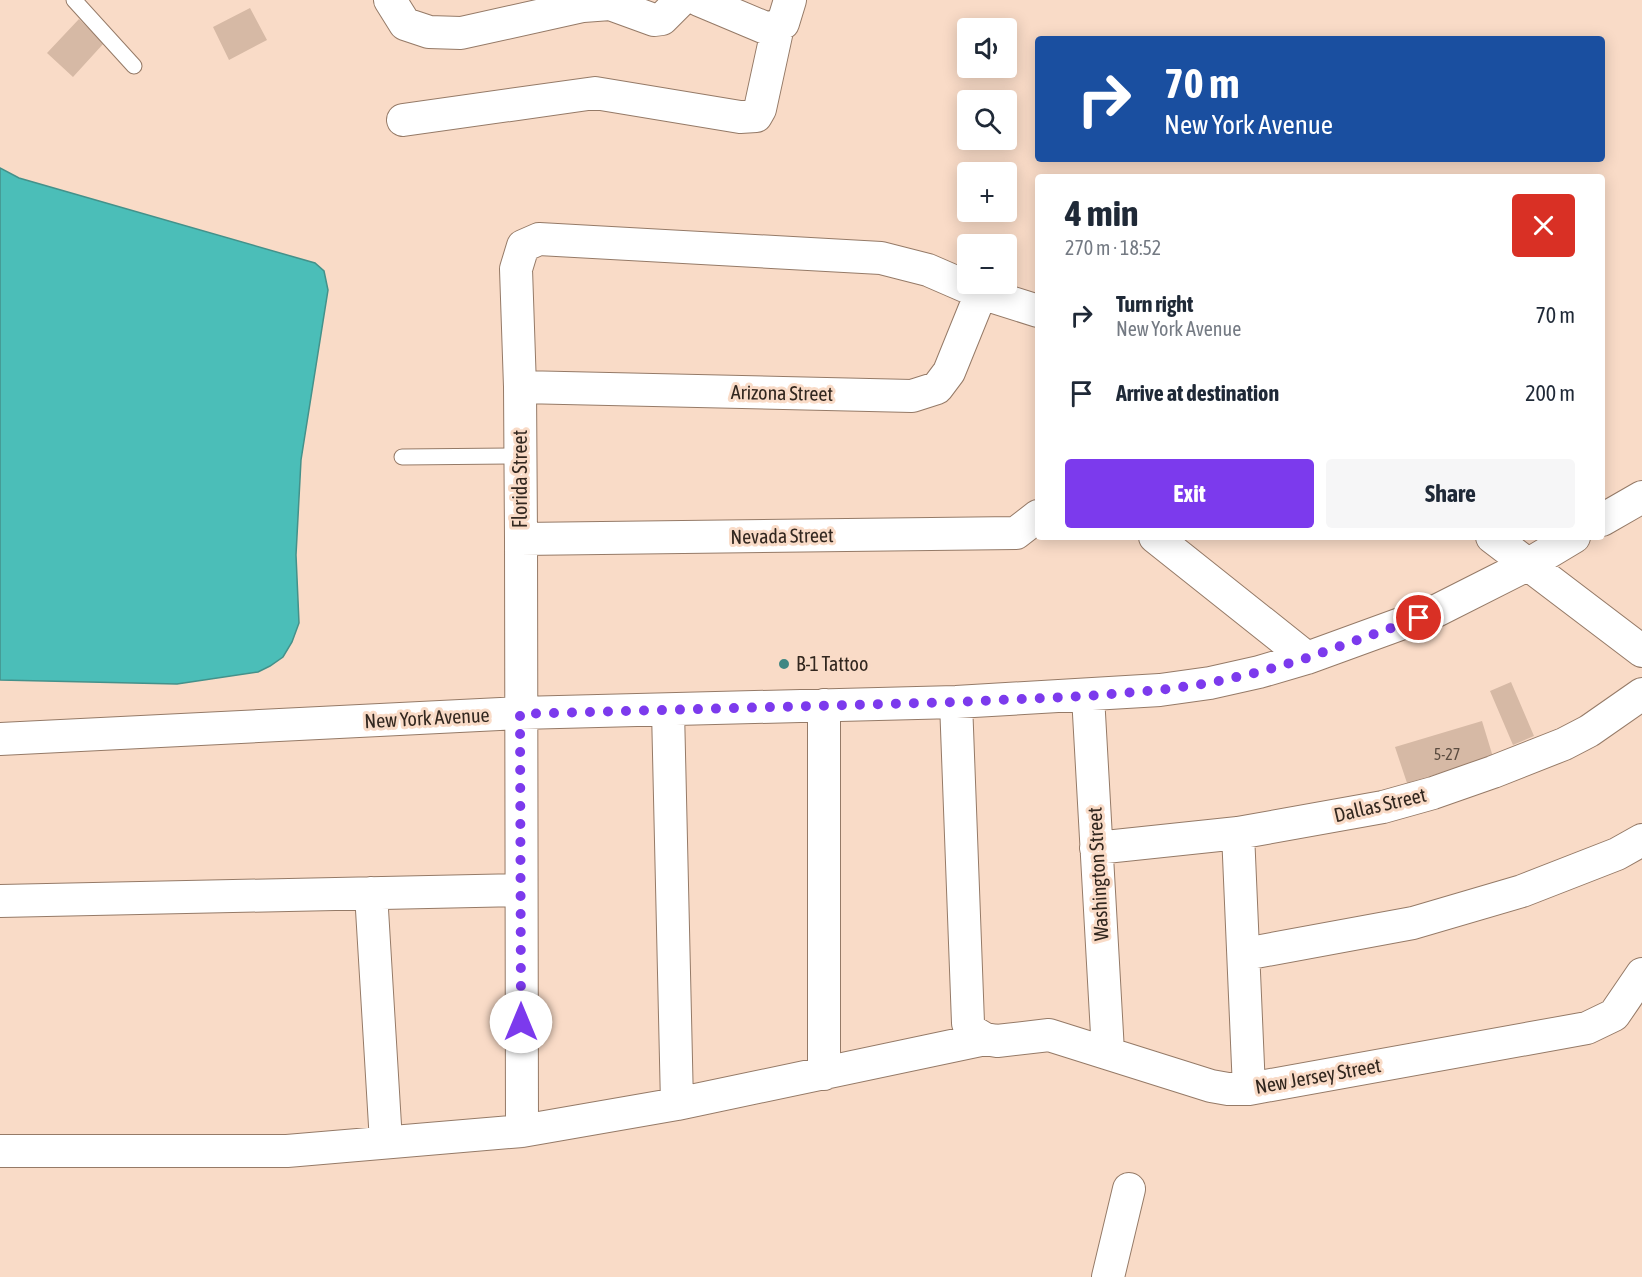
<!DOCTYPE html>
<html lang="en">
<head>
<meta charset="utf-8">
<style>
	body { margin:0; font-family:"Asap Condensed",sans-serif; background:#f6f6f7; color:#1f2937; height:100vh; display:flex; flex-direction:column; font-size:22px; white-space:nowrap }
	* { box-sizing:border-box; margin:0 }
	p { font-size:20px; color:#747a83 }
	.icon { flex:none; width:33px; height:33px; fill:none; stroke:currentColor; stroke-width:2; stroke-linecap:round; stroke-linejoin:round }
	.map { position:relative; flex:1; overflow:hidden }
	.side { position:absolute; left:1035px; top:174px; width:570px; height:366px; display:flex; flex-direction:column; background:#fff; border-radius:6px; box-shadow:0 3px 15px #0003 }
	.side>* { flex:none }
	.hud { position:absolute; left:1035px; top:36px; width:570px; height:126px; border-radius:6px; box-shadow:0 3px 15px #0003; background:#1a4fa0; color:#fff; overflow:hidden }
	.fabs { position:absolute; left:957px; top:18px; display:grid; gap:12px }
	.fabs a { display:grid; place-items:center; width:60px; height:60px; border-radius:6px; background:#fff; box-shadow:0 3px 15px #0003; font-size:30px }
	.pin { position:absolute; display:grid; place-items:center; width:51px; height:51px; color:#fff; margin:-26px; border:3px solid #fff; border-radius:50%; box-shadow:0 2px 6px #0007 }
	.me { position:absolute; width:66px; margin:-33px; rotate:0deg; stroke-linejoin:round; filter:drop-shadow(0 0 4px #0008) }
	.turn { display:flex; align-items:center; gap:21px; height:126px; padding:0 30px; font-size:27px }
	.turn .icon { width:78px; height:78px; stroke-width:2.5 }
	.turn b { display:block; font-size:42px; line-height:51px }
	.round { display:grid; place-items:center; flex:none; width:63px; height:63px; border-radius:6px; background:#f6f6f7 }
	.head { display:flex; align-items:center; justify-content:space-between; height:102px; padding:0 30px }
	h1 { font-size:36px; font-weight:700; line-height:45px }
	.button { display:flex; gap:12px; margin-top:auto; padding:12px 30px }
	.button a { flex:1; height:69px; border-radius:6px; background:#7c3aed; color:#fff; font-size:24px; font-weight:700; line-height:69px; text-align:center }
	.button a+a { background:#f6f6f7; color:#1f2937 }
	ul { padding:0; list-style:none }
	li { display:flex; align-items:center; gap:18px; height:78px; padding:0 30px }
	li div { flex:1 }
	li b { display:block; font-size:22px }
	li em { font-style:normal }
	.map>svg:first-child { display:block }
</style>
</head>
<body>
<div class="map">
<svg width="1642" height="1277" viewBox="0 0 1642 1277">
	<rect width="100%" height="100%" fill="#f9dbc7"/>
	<path fill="#4bbeb8" stroke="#44918a" stroke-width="1.5" d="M0,168L19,178L315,263L324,271L328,290L301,460L296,555L299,623L292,642L283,657L270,666L258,672L177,684L0,680Z"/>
	<path fill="#d6b9a5" d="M250,8L267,40L229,60L213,27Z
		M79,19L104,43L73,77L47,53Z
		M1511,682L1534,736L1513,745L1490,691Z
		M1482,721L1493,757L1407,783L1395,747Z"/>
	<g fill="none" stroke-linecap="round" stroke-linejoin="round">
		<g stroke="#957a67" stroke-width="17">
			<path id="lane" d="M74,0L134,66
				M402,457L520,456"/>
		</g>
		<g stroke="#957a67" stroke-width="34">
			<path id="street" d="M390,0L405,24L429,32L461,33L583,6L610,4L654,20L662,19L681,0
				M699,0L768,29L783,23L790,0
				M403,120L595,93L740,117L756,116L760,109L778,26
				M520,387L912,396L937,388L949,372L981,293
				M1602,520L1642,497
				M1155,537L1307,658
				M1492,537L1642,651
				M521,539L1016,533L1038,516
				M1088,696L1108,1052
				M956,702L968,1023L970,1030L985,1039L997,1041L1049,1035L1211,1086L1228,1089H1249L1587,1028L1614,1015L1642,974
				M824,705V1074
				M668,710L677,1104
				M0,739L520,713L956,702L1160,690L1210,683L1259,672L1307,658L1436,611L1529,564L1574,537
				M1238,833L1249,1089
				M1096,848L1238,833L1383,807L1433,793L1493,772L1564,744L1589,731L1642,694
				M371,893L386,1142
				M0,901L521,890
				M1245,954L1413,923L1522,891L1617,854L1642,840
				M522,1131L521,539L520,387L516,269L523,246L539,239L881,258L928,270L981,293L1038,311
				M0,1151H287L522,1131L677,1104L985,1039
				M1108,1277L1129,1189"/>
		</g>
		<use href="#lane" stroke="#fff" stroke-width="15"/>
		<use href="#street" stroke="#fff" stroke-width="32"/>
	</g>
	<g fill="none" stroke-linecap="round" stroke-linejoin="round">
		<path stroke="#7c3aed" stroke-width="10" stroke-dasharray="0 18" d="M521,1022L520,714L956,702L1088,696L1160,690L1210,683L1259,672L1307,658L1419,618"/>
	</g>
	<circle fill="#3f8783" stroke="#f9dbc7" stroke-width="2" cx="784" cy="664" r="6"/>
	<g text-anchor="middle" stroke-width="6" stroke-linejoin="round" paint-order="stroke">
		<g font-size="16" fill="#5b4c40">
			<text x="1447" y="760">5-27</text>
		</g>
		<g font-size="20" fill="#32271f" stroke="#f9dbc7">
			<text transform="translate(782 393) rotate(1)" y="7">Arizona Street</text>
			<text transform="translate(520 479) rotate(-90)" y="7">Florida Street</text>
			<text transform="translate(782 536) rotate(-1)" y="7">Nevada Street</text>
			<text transform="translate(427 718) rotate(-3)" y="7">New York Avenue</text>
			<text transform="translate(1380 805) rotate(-13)" y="7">Dallas Street</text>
			<text transform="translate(1098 874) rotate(-93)" y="7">Washington Street</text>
			<text transform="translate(1318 1076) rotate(-10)" y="7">New Jersey Street</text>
		</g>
		<g font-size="20" fill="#32271f" stroke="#f9dbc7" text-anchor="start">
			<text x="796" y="671">B-1 Tattoo</text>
		</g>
	</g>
</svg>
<div class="fabs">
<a><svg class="icon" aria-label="sound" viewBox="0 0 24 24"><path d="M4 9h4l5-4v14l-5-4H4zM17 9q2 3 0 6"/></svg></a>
<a><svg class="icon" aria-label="search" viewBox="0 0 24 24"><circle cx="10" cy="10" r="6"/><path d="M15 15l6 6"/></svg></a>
<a>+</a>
<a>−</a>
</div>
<div class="pin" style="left:1419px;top:618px;background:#d93025"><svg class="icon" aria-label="arrive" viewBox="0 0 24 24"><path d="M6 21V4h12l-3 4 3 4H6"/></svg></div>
<svg class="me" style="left:521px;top:1022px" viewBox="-20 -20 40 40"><circle r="19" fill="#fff"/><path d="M0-13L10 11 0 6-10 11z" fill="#7c3aed"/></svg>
<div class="hud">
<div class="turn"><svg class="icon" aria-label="right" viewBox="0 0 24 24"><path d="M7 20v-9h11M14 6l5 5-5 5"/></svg><div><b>70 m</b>New York Avenue</div></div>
</div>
<section class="side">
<div class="head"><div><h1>4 min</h1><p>270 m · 18:52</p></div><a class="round" style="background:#d93025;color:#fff"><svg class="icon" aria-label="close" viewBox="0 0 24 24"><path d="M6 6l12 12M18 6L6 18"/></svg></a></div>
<ul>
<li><svg class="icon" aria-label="right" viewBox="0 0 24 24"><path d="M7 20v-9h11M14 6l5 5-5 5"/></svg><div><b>Turn right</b><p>New York Avenue</p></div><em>70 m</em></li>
<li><svg class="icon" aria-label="arrive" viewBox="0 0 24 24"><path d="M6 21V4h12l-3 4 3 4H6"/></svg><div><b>Arrive at destination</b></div><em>200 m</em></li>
</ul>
<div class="button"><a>Exit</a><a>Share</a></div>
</section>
</div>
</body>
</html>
